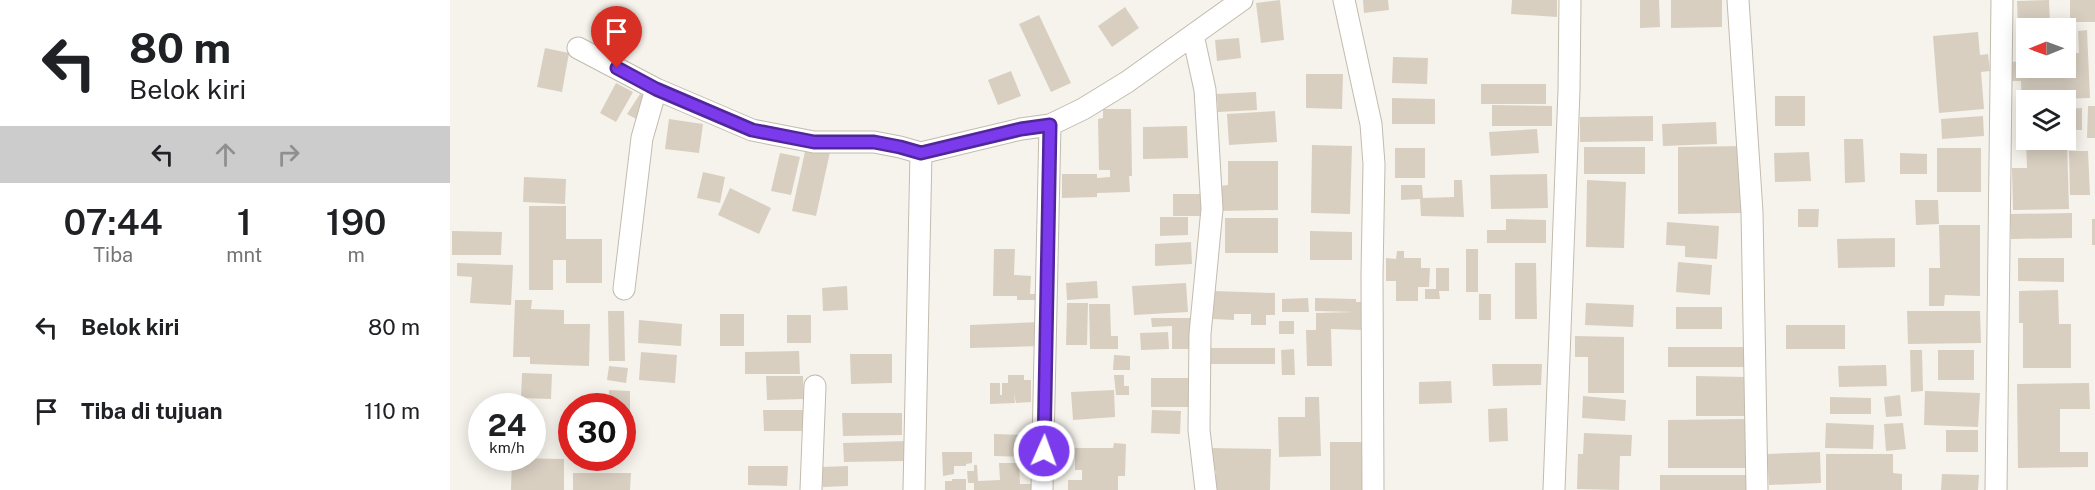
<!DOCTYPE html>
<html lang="id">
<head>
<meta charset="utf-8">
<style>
	body { margin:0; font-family:"Public Sans",sans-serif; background:#f6f6f6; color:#202124; height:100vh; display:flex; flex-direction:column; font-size:22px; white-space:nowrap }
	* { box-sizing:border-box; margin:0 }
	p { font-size:20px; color:#757577 }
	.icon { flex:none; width:33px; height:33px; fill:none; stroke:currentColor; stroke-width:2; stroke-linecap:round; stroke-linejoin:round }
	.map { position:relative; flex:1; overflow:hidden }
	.details { display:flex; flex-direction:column; background:#fff; width:450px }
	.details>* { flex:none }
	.top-card { background:#fff; color:#202124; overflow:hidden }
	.needle { width:39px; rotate:269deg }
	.controls { position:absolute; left:1566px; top:18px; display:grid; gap:12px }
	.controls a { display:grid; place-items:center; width:60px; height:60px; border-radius:0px; background:#fff; box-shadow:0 3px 15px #0003; font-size:30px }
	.speed { position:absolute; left:18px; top:393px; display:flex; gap:12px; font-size:30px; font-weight:700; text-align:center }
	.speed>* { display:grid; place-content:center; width:78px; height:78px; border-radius:50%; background:#fff; box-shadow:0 3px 15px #0003; line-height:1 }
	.speed small { font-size:15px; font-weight:400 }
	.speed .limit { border:9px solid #d22; background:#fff; color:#111 }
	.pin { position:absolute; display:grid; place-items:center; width:51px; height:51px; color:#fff; margin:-62px -26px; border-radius:50% 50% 50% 0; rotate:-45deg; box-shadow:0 0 6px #0007 }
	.pin .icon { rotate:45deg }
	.me { position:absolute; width:66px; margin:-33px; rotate:2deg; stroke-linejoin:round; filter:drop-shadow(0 0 4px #0008) }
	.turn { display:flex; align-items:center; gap:21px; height:126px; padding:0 30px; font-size:27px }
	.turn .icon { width:78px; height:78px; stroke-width:2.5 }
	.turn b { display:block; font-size:42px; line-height:51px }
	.lanes { display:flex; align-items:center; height:57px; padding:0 30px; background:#0003; justify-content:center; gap:30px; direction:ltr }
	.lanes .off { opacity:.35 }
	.eta { display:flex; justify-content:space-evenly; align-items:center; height:102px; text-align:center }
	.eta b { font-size:36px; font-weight:600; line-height:42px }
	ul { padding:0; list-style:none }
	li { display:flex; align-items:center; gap:18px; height:84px; padding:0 30px }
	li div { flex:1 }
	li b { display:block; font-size:22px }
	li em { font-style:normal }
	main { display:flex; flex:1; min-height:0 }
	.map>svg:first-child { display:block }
</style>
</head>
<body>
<main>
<section class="details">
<div class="top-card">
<div class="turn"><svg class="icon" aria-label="left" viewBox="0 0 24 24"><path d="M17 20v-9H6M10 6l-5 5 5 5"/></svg><div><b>80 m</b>Belok kiri</div></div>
<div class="lanes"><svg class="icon" aria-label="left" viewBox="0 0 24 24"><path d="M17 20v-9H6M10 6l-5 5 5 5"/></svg><svg class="icon off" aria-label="ahead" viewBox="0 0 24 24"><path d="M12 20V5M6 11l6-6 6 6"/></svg><svg class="icon off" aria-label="right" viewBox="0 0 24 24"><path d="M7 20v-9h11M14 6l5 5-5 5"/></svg></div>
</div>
<div class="eta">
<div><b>07:44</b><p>Tiba</p></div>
<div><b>1</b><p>mnt</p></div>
<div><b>190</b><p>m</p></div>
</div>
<ul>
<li><svg class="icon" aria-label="left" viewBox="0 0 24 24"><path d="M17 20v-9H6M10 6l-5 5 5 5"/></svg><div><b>Belok kiri</b></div><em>80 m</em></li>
<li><svg class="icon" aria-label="arrive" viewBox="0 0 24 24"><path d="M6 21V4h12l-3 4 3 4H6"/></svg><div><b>Tiba di tujuan</b></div><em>110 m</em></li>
</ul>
</section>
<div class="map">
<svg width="1645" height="490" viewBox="0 0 1645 490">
	<rect width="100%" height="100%" fill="#f6f3ec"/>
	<path fill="#d8cfc1" d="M830,0L834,40L811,43L806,3Z
		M913,0H938L939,10L914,13Z
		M1062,0H1107V17L1061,14Z
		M1190,0H1209L1210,27L1190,28Z
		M1221,0H1272V27L1221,28Z
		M1599,0L1600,26L1568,27L1567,1Z
		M1620,0H1645V22H1620Z
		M675,7L689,28L662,47L648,26Z
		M589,15L621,83L601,92L569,24Z
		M1637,30L1640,98L1576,100V108H1572L1571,81H1561V62L1575,61L1573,38H1576V68H1616V53H1629L1628,31Z
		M1528,32L1530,55L1538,54L1540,71L1531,72L1534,109L1489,113L1483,36Z
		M789,38L791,58L767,61L765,40Z
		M95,48L119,53L112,92L87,87Z
		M943,57L978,58L977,84L942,83Z
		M561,71L571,96L548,105L538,80Z
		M856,74H893L892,109L856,108Z
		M166,83L183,92L166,122L150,113Z
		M1031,84H1096V104H1031Z
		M806,92L807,110L768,112L767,94Z
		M190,94L200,99L188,120L177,114Z
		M1325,96H1355V126H1325Z
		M942,98L985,99V124H942Z
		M1042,105L1102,106V126H1042Z
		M1638,106H1645V138H1637Z
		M1632,108V130H1616V109Z
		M653,109H681L682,176H679L680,192L647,193V197L612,198V174H647V178L660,177V170H649L648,119L653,118Z
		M825,111L827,142L779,145L777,114Z
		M1203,116V141L1130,142V117Z
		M1533,116L1534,136L1492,139L1491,119Z
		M219,119L253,124L249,153L215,149Z
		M1266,122L1267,144L1213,146L1212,124Z
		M737,126L738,158L693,159V127Z
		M1087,129L1089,153L1041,156L1039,132Z
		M1394,139H1413L1415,182L1395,183Z
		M1576,140H1617L1619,209L1563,210L1562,168H1577Z
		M862,145L902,146L900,214L861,213Z
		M1292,146V213L1228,214V147Z
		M356,147L380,152L366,216L342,211Z
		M1134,147H1195V174H1134Z
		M945,148H975V178H945Z
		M1487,148H1531V192H1487Z
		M1619,151H1638L1640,195H1620Z
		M1359,152L1361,181L1325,182L1324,153Z
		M330,153L350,157L341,195L321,191Z
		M1450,153L1477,154V174H1450Z
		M778,161H828V210L770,211V186L778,185Z
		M253,172L275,177L270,203L247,198Z
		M1097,174L1098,208L1041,209L1040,175Z
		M74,177L116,179L115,204L73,202Z
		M1004,180H1012L1014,217L971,216L970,199L951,200V185H972L973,198L1004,197Z
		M1137,180L1176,182L1174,248L1136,247Z
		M280,188L321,208L309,234L268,215Z
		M723,194H752L753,216H723Z
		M1465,200H1488L1489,224L1466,225Z
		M79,206H116V239H152V283H116V260H103V290H79Z
		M1348,209H1369L1368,227H1348Z
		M1622,213V238L1561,239L1560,214Z
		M710,217H738V235L710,236Z
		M775,218H828V253H775Z
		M1056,219L1096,220V243H1037V230H1056Z
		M1642,219H1645V245H1642Z
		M1217,222L1269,226L1267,259L1235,257V246L1216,245Z
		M1489,225H1530V296L1495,295L1494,306H1479V268H1490Z
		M2,231L52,232L51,255H2Z
		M860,231L902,232V260H860Z
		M1445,238V267L1388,268L1387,239Z
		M741,242L742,264L705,266V244Z
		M544,249H565L564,275L581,276L580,294H587L588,300H567V296H543Z
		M1016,249H1028V292H1016Z
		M947,251H954V258H971V268H980L979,287H968V301H946V281H936V258L946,259Z
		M1568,258H1614V282L1568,281Z
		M1228,262L1262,265L1260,295L1226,292Z
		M7,263L63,265L61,305L20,303L22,277L7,276Z
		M1065,263H1086L1087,319H1065Z
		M986,268H999V291H989L990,299H975V289H986Z
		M647,281L648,298L617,300L616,283Z
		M736,283L738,312L684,315L682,286Z
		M397,286L398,310L373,311L372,288Z
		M1608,290L1609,324H1621V368H1573V323H1569V291Z
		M764,291L825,293V315H816V325H801V314H784V320L763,319Z
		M1029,294H1041V320H1029Z
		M858,298L859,312H832V299Z
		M865,298L906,299V302H915L912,330L881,329L882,366H857L856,330H866V313L905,312L865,311Z
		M65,300H82L81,309L114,310V324H140L139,366L80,364V357H63Z
		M617,303H638L637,345H616Z
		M1136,303L1184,305L1183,327L1135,325Z
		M639,304H660L661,336H668V349H640Z
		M1226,307H1272V329H1226Z
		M158,311H174L175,361H159Z
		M1457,311H1530L1531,343L1458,344Z
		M270,314H294V346H270Z
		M337,315H361V343H337Z
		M701,318H742L743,349H722V326L702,327Z
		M189,320L232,324L231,346L188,343Z
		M829,321H844V334H829Z
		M590,322L591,346L520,348V325Z
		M1336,325H1395V349H1336Z
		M718,332L719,349L691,350L690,333Z
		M1125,336L1174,337V393H1138V357H1125Z
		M1218,347H1297L1298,367H1218Z
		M761,348H825V364H761Z
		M844,349L845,375H832L831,350Z
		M1460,350H1472L1473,391L1461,392Z
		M1488,350H1524V380H1488Z
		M349,351L350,374H295V352Z
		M191,352L227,355L225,383L189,380Z
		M400,354H442V383L401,384Z
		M664,355L680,356V370H663Z
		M1042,364H1092L1091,385L1043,386Z
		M1436,365L1437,386L1389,387L1388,366Z
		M159,366L178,368L176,383L157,380Z
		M72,373L102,374L101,399L71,398Z
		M558,375H574V380H581V402L566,403L564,394L565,403L540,404V383H550V395H552V383H558Z
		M664,375H674V386H679V395H666Z
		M316,376H353L354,399L317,400Z
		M1246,376L1296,377V416H1246Z
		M701,378H743V407H701Z
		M1001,381L1002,403L969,404V382Z
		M1639,383L1640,409H1610V452H1638V467L1568,468L1567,384Z
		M159,390L180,391V438H172V406H158Z
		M664,390L665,417L623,420L621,392Z
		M1475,391L1530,393L1528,427L1474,425Z
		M1450,395L1452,416L1436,417L1434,397Z
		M1133,396L1176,400L1175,421L1132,418Z
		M855,397H869L871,456L829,457L828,417H855Z
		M1380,397L1421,398V414H1380Z
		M1057,408L1058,441L1039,442L1038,409Z
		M313,410H355L356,431H314Z
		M702,410L731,411L730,434L701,433Z
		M392,413H452V435L393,436Z
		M1295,419V468H1218V420Z
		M1376,423L1424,425L1423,449L1375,448Z
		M1453,423L1456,449L1436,451L1434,424Z
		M1496,430H1528V452H1496Z
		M1134,433L1182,435L1181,456H1170L1169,490L1127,489L1128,454H1133Z
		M544,434L574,435L573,457L544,456Z
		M457,441V461L394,462L393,443Z
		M880,442H914V490H880Z
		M664,443L676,444L675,476H668V490H618V480H632V470H625V448H663Z
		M759,448L821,449L820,490H765L766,471H758Z
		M492,452H522V463L516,464V466H504V474L493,476Z
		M1370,452L1371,483L1319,485L1317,454Z
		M1376,454H1443V473L1452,474V490H1376Z
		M62,458L114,459V490H61Z
		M549,463H569L570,484H584V490H524V483H518L517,471H524V465H527L528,481L550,480Z
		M298,466H338L337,486L298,485Z
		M398,466V486L373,487L372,467Z
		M123,473H181L180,490H123Z
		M1492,474L1529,475L1528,490H1491Z
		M1210,475H1297V490H1210Z
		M502,479H516V490H495V481H502Z"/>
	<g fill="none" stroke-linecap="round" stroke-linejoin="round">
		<g stroke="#c2bbae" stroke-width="23">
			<path id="minor" d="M894,0L921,124L924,164L922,275L923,490
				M1288,0L1302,212L1307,490
				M743,35L755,90L762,209L750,334L749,430L756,490
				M128,48L206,89
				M174,289L192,138L206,89L302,130L364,142H424L450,147L471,153L571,129L600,125L633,109L677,82L792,0
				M361,490L365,386
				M464,490L471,153
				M592,490L600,125
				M1104,490L1119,90L1120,0
				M1546,490L1552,0"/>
		</g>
		<use href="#minor" stroke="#fff" stroke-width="21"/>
	</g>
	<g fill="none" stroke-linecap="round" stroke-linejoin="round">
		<g stroke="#51269a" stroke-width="15">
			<path id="route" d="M167,68L206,89L302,130L364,142H424L450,147L471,153L571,129L600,125L594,451"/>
		</g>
		<use href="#route" stroke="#7c3aed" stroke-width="10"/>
	</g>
</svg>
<div class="controls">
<a><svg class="needle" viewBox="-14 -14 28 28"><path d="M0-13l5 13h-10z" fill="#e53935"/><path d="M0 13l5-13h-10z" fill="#757577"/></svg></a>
<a><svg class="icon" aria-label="layers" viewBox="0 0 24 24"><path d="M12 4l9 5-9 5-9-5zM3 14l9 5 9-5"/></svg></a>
</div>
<div class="speed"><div>24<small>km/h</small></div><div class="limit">30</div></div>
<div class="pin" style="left:167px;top:68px;background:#d93025"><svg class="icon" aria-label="arrive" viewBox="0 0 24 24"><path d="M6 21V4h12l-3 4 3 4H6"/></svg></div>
<svg class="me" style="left:594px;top:451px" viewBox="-20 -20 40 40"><circle r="17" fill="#7c3aed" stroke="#fff" stroke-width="3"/><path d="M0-11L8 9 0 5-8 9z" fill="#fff"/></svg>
</div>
</main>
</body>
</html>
